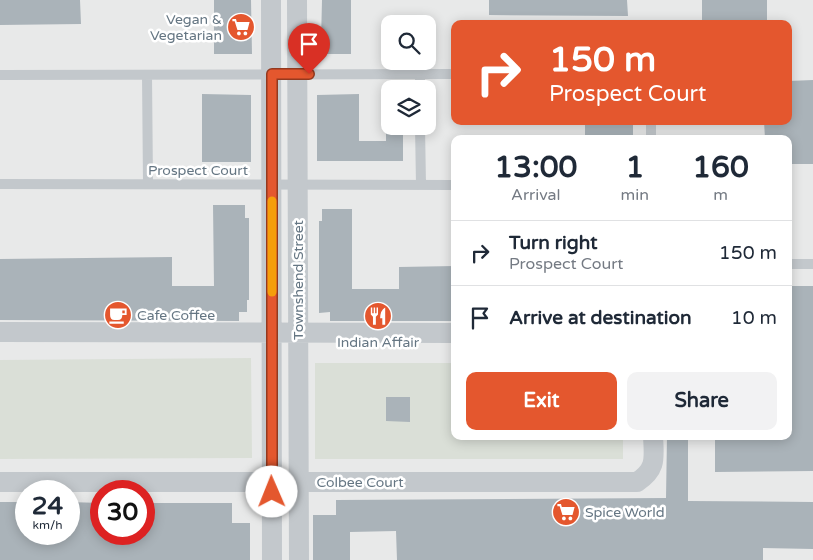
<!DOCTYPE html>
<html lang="en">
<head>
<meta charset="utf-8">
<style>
	body { margin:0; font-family:"Varela Round",sans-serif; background:#f2f2f3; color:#1f2937; height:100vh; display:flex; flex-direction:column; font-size:19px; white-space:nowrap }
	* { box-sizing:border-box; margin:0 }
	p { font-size:16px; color:#747a83 }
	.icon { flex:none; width:28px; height:28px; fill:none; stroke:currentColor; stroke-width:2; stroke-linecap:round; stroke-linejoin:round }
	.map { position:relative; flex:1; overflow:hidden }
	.side { position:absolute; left:451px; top:135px; width:341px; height:305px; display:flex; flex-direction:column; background:#fff; border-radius:10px; box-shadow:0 2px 12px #0003 }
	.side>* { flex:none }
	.guide { position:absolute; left:451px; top:20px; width:341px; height:105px; border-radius:10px; box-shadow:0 2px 12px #0003; background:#e4572e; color:#fff; overflow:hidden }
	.tools { position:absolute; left:381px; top:15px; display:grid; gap:10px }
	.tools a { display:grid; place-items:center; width:55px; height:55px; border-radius:10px; background:#fff; box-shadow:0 2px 12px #0003; font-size:25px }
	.speed { position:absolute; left:15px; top:480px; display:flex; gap:10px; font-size:25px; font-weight:700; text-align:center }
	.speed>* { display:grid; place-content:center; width:65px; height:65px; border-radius:50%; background:#fff; box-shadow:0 2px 12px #0003; line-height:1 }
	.speed small { font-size:12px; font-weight:400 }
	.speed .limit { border:8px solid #d22; background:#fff; color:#111 }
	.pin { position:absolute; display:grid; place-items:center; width:42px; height:42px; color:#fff; margin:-51px -21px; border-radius:50% 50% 50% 0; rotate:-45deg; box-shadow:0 0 5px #0007 }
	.pin .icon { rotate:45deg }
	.me { position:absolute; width:55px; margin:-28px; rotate:359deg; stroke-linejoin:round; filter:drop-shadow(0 0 4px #0008) }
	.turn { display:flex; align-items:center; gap:18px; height:105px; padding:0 15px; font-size:22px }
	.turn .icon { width:65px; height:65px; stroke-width:2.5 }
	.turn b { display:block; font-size:35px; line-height:42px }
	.eta { display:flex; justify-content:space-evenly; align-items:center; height:85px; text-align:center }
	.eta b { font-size:30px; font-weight:800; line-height:35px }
	.cta { display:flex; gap:10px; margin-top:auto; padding:10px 15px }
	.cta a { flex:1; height:58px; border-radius:10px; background:#e4572e; color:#fff; font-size:20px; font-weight:800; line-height:58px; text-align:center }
	.cta a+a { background:#f2f2f3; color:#1f2937 }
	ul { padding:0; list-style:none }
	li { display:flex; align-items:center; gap:15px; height:65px; padding:0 15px; border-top:1px solid #e0e1e3 }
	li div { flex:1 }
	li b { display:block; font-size:19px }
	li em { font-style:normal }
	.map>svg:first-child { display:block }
</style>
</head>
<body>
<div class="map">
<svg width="813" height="560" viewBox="0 0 813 560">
	<rect width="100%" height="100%" fill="#fafaf8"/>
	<path fill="#e8e9e9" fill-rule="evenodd" d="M0,0H813V560H0ZM390,24H428V61H390ZM455,24H789V121H455ZM390,89H428V126H390ZM455,139H789V436H455ZM26,491H69V534H26ZM101,491H144V534H101Z"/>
	<path fill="#dadfd7" d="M251,358L252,458L0,459V360Z
		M315,363H455V436H623V459H315Z"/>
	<path fill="#aab3b9" d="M0,0H80L81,24L0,25Z
		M214,0H251L252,54H214Z
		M322,0H351V54H326V41H321Z
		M489,0H627L628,16L489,15Z
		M702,0H767V24H702Z
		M813,80V164H789V139H765L764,121H789V81Z
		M202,94L251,95V162H202Z
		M359,94V141H386V130H403V161H317V95Z
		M585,121H633V139H585Z
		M213,205H245V218H249V300H247V312H239V321L0,320V259L172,257V286H214Z
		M322,209H352V289H399V267L455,266V321H330V312L319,313V221H322Z
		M789,286H813V471L715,472V436H789Z
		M386,397H410V422L386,421Z
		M667,436H688V501L813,502V549L763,548V560H397L396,531L350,532V560H313V515H336V500L666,498Z
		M0,502H26V534H69V502L101,503V534H144V503H232V523H250V560H0Z"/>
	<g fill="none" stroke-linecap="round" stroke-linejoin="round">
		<path stroke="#c3c8cc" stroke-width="10" d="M420,74V89
			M0,75L455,74
			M147,75L148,184
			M651,121V139
			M420,126L421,185
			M0,184L455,185
			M789,264H813"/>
		<path stroke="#c3c8cc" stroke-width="20" d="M271,0L272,560
			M297,0L299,560
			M0,332L455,333
			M0,482H637C657,469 654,458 653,436"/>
	</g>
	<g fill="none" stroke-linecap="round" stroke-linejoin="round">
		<g stroke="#94391e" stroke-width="12">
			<path id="route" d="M272,492V74H309"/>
		</g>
		<use href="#route" stroke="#e4572e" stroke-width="9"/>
		<path stroke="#f59e0b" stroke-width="9" d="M272,201V292"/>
	</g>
	<defs>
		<g id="supermarket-disc" transform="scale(1.4375)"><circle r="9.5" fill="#e4572e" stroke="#fff"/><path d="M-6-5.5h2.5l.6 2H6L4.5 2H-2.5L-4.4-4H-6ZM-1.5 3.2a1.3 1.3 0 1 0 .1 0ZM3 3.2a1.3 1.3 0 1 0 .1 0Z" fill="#fff"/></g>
		<g id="cafe-disc" transform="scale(1.4375)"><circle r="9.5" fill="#e4572e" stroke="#fff"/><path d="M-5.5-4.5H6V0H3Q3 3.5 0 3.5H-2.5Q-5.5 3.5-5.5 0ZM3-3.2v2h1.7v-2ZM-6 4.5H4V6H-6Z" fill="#fff"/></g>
		<g id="restaurant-disc" transform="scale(1.4375)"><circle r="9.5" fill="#e4572e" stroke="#fff"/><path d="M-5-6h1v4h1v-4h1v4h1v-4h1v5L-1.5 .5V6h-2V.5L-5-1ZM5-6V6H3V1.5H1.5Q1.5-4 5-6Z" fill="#fff"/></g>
	</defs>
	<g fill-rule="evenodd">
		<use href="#supermarket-disc" x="241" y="27"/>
		<use href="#cafe-disc" x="118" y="315"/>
		<use href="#restaurant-disc" x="378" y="316"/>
		<use href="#supermarket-disc" x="566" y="512"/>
	</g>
	<g text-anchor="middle" stroke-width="5" stroke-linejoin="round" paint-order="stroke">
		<g font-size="14" fill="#657683" stroke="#fff" text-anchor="start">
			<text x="222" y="24" text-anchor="end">Vegan &amp;<tspan x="222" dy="16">Vegetarian</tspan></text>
			<text x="137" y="320">Cafe Coffee</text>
			<text x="378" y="347" text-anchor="middle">Indian Affair</text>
			<text x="585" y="517">Spice World</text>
		</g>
		<g font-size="14" fill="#657683" stroke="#fff">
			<text x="198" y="175">Prospect Court</text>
			<text transform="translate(298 280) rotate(-90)" y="5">Townshend Street</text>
			<text x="360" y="487">Colbee Court</text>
		</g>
	</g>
</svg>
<div class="tools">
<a><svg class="icon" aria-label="search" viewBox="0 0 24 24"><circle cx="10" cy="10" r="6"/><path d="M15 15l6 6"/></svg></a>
<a><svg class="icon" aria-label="layers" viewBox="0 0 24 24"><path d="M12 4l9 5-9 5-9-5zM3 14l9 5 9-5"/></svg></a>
</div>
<div class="speed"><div>24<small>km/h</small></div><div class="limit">30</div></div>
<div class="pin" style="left:309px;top:74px;background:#d93025"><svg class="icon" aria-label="arrive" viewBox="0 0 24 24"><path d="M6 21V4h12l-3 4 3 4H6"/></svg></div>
<svg class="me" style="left:272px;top:492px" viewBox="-20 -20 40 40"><circle r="19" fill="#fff"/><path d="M0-13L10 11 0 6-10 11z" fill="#e4572e"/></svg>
<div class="guide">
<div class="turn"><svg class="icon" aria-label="right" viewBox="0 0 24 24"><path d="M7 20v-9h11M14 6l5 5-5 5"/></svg><div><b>150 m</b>Prospect Court</div></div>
</div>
<section class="side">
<div class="eta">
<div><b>13:00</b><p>Arrival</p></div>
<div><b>1</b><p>min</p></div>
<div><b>160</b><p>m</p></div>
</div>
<ul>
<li><svg class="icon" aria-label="right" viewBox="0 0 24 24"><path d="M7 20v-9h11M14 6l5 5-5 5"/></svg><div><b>Turn right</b><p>Prospect Court</p></div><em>150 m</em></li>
<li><svg class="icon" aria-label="arrive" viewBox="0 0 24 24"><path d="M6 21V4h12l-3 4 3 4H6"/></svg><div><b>Arrive at destination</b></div><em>10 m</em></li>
</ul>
<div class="cta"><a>Exit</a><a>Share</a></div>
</section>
</div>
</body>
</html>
